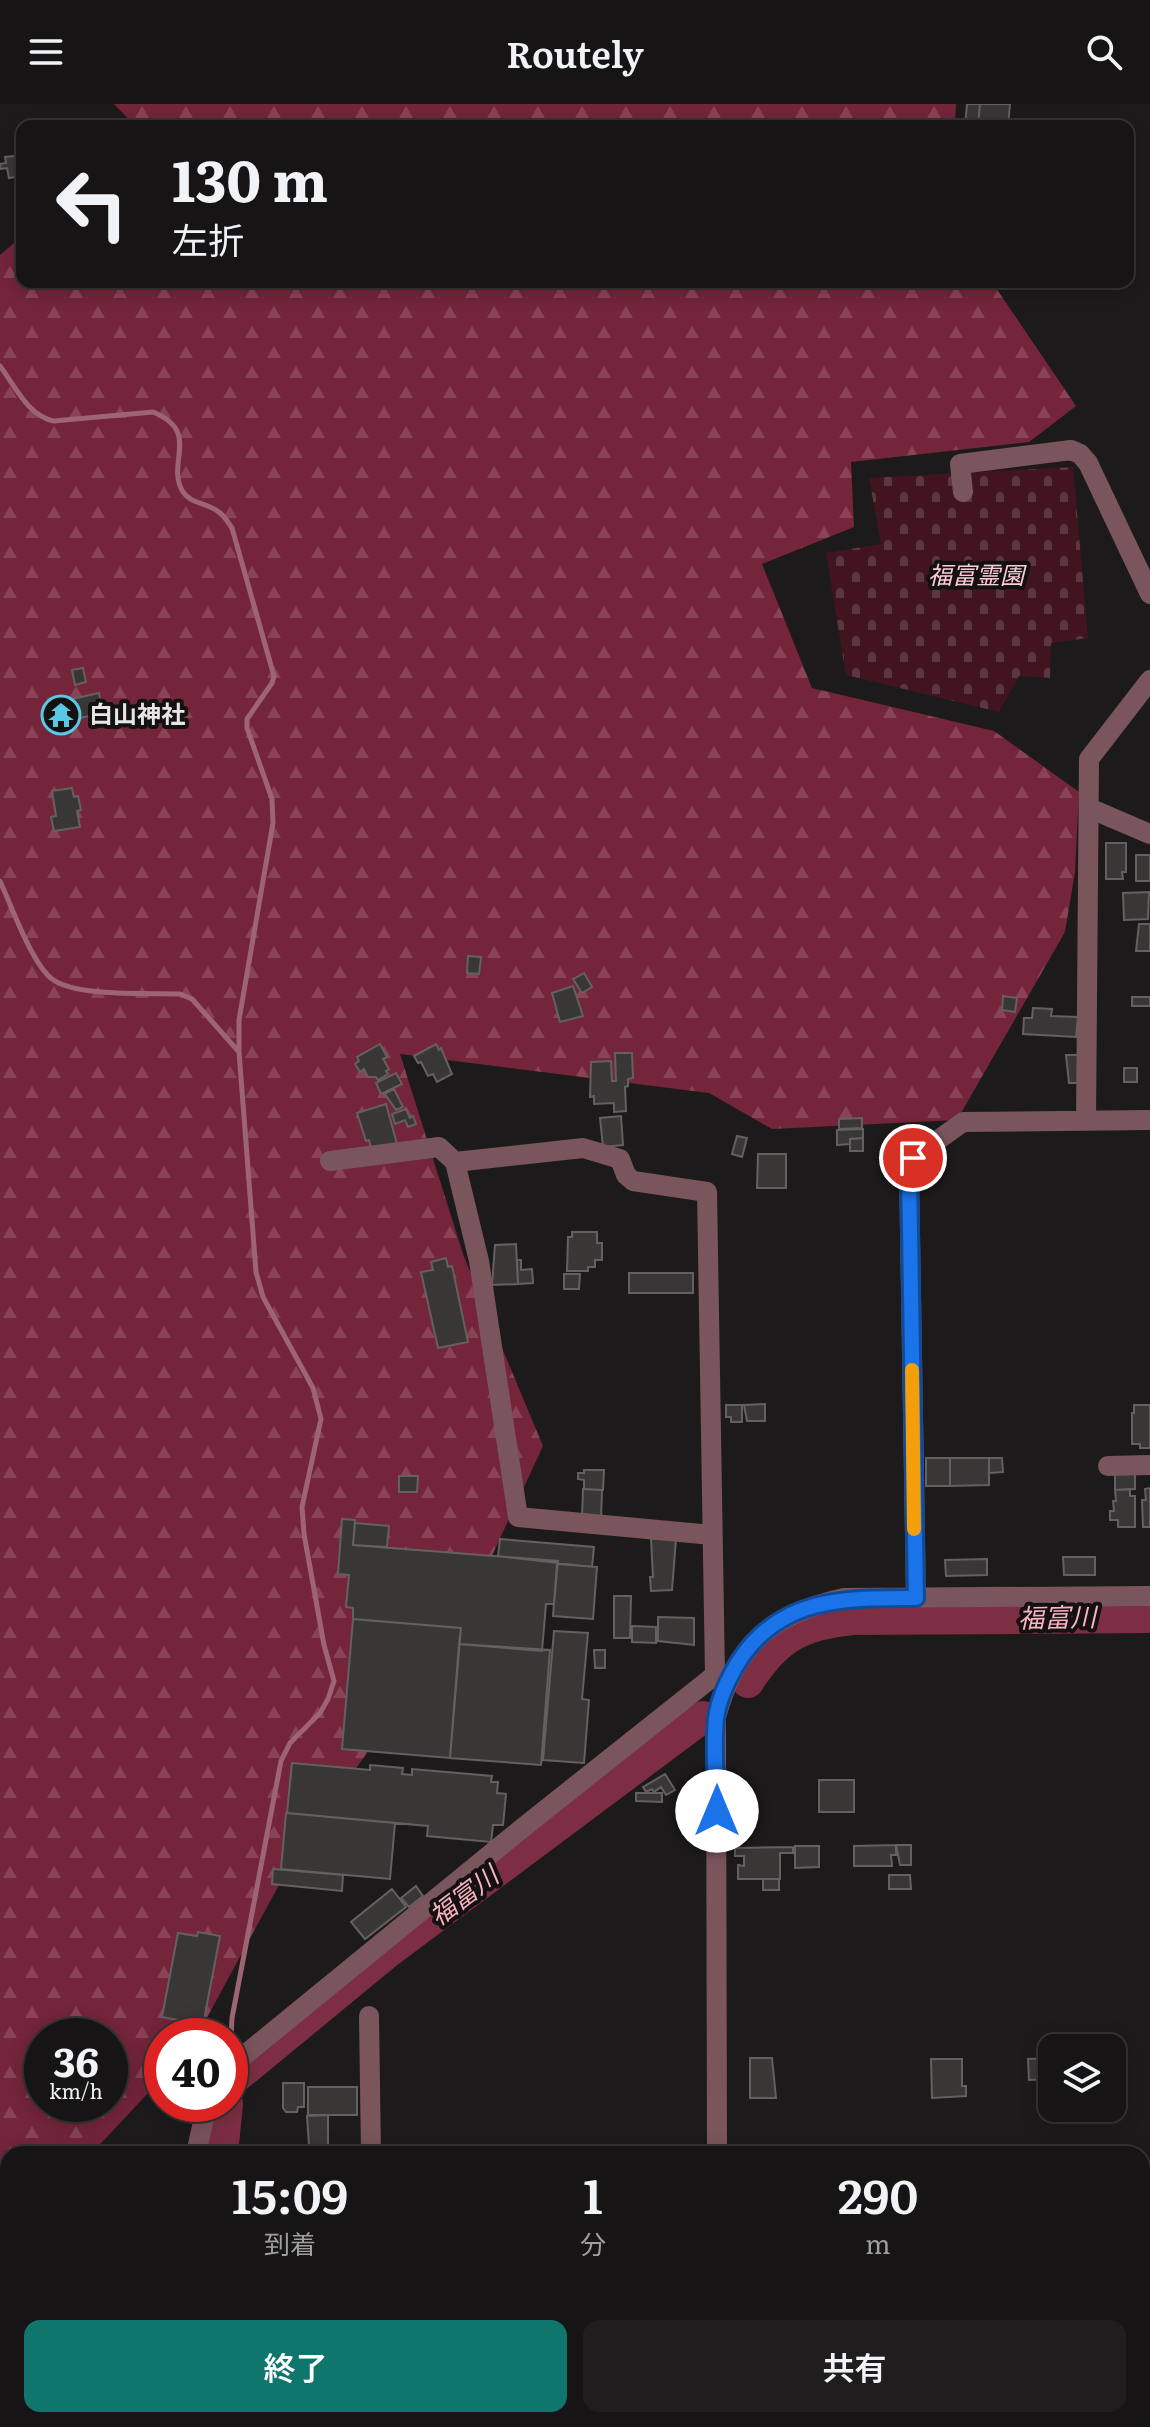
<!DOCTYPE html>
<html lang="ja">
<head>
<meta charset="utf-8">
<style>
	body { margin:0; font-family:Literata,"Noto Sans JP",serif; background:#1f1d1d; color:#f1f3f6; height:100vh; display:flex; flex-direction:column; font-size:30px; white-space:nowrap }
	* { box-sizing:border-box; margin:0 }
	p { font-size:26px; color:#9e9ea0 }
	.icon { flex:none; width:44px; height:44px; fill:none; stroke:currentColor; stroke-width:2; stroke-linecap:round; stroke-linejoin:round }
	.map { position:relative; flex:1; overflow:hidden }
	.details { position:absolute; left:0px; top:2042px; width:1150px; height:282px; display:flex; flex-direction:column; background:#161414; border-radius:24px 24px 0 0; box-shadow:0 4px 20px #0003,0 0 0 2px #353334 }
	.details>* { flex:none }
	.hud { position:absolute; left:16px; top:16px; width:1118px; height:168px; border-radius:16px; box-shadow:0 4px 20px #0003,0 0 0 2px #353334; background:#161414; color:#f1f3f6; overflow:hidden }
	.buttons { position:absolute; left:1038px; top:1930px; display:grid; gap:16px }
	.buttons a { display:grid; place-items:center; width:88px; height:88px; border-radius:16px; background:#161414; box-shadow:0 4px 20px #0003,0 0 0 2px #353334; font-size:40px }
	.speed { position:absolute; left:24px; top:1914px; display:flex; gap:16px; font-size:40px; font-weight:700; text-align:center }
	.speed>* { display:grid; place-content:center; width:104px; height:104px; border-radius:50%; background:#161414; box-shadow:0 4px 20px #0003,0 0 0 2px #353334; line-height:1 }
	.speed small { font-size:20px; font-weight:400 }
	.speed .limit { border:12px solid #d22; background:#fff; color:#111 }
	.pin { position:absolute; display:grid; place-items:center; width:68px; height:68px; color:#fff; margin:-34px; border:4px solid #fff; border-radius:50%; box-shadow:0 2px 8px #0007 }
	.me { position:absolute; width:88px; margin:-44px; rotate:0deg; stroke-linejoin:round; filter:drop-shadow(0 0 6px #0008) }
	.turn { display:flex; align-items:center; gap:28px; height:168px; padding:0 24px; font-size:36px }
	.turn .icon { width:104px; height:104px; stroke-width:2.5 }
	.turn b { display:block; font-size:56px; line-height:68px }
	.eta { display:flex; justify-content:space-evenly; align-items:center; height:136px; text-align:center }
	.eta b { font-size:48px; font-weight:600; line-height:56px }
	.button { display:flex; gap:16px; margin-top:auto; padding:16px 24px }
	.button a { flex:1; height:92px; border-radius:16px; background:#0f766e; color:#fff; font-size:32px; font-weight:600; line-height:92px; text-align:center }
	.button a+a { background:#1f1d1d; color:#f1f3f6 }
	header { display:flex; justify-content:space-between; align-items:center; height:104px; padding:0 24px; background:#161414; font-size:36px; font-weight:600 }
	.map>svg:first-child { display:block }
</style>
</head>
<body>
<header><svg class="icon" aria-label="menu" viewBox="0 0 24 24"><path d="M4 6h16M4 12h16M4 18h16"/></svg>Routely<svg class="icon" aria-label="search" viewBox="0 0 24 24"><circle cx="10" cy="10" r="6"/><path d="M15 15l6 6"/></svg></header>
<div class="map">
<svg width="1150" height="2323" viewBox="0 0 1150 2323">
	<defs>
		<pattern id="forest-firs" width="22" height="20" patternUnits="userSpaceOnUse" patternTransform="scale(2)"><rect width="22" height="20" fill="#74253a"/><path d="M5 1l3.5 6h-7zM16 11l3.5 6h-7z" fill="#884456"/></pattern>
		<pattern id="cemetery-stones" width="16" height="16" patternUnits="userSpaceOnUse" patternTransform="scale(2)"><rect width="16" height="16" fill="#411420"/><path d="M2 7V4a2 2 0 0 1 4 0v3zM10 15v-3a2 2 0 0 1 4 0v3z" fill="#5c3640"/></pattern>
	</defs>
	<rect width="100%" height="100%" fill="#1d1a1b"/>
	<path fill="url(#forest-firs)" fill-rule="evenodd" d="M114,0H956L955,22H135Z
		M22,132V178H992L1076,302L1029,338L851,358L854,423L762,460L812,584L994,627L1079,688L1075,768L1065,828L957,1016L772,1025L709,989L400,950L464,1153L543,1342L462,1516L299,1744L197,1932H162V1974L91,2050H8V2130L0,2135V151ZM42,1932H110V2000H42Z"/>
	<path fill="url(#cemetery-stones)" d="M1073,363L1088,534L1051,539L1050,574L1019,572L999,608L846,571L826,449L881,440L869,374Z"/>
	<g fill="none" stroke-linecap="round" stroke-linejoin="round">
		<path stroke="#9d6573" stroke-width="5" d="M0,262C15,282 28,312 54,317L153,308C202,328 165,359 183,388C190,398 200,398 210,403C221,407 226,415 232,424L274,572L272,579L247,615V624L272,695L273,719L239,916V946
			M0,777C11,801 32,860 52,875C75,893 150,889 180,890L192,895L239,948L256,1168L263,1193L313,1284L321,1315L302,1403L304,1430L324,1541L334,1577L328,1595L320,1609L290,1639L281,1657L232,1914L230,1954"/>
		<path stroke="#7d2e42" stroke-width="32" d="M748,1578C777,1533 801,1520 853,1515L1150,1513
			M230,1978L388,1848L703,1613
			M222,2050L227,2000
			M223,2316L224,2323"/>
	</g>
	<path fill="#393636" stroke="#646061" stroke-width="2" d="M967,0H980L978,22H965Z
		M980,0H1010L1008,22H978Z
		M14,52L19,55L22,72L9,74L7,64L0,65V60L6,59L5,53Z
		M83,564L86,578L75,581L72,566Z
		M99,589L103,609L70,616L67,604L63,605L66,615L53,618L48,595L62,592L63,597Z
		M72,684L74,693L78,692L81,706L77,707L80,723L54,727L51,713L56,712L52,687Z
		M1106,739H1126V768H1122L1123,775H1106Z
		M1136,751H1150V777H1136Z
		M1149,788L1148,815L1124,816L1123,789Z
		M1139,820H1150V847H1136Z
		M468,852L481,853L479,870L467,869Z
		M584,869L592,883L582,889L573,875Z
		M573,882L583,912L560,918L552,889Z
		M1003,892L1017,894L1015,908L1002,906Z
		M1132,893H1150V902H1132Z
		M1033,904L1052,905L1051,912L1078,913L1076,933L1023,930L1024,914H1032Z
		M380,940L387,953L383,955L389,965L386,967L388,970L378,976L376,973H368L364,965L360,968L355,960L359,957L357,953Z
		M436,940L439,946L441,944L452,970L437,978L433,970L428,972L421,958L418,959L414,952Z
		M615,949H632L633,974L628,975V982L625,983L626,1007L614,1008V999L594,1000V992L590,993L591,958L611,957L612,977H616Z
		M1066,951H1080V979H1069Z
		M1124,964H1137V978H1124Z
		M396,969L402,980L381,990L376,979Z
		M394,985L403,1003L396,1006L385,990Z
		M386,1000L397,1040L372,1048L369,1036L366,1037L357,1009Z
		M406,1005L410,1014L413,1012L416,1020L408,1023L405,1016L395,1020L392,1010Z
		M621,1012L623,1041L603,1043L600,1014Z
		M862,1014V1024L839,1025V1015Z
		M863,1025V1034L850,1035V1040L837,1041V1026Z
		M737,1032L747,1034L742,1053L732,1050Z
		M863,1034V1047H850V1035Z
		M758,1050H786V1084H757Z
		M572,1128H597V1139H602V1156H595V1163H588V1167H567L568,1133H572Z
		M516,1140L518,1180L492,1181L495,1141Z
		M446,1154L448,1163L452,1162L468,1238L438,1244L421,1168L433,1166L431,1158Z
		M517,1156H521V1166L532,1165L533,1179L518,1180Z
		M629,1169H693V1189H629Z
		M564,1170H580L579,1185H564Z
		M765,1300V1317H747L744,1301Z
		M726,1301H742V1318H731V1313H726Z
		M1134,1301H1150V1344H1140V1340H1132V1309H1134Z
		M926,1354H950V1382H926Z
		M950,1354H989V1381L950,1382Z
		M989,1354H1002L1003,1368L989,1369Z
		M584,1366H604L603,1386L584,1385V1376L578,1375V1369H584Z
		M1115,1370H1135V1385L1115,1386Z
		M399,1372H418L417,1388H399Z
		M1150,1384V1423H1143L1142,1396H1146L1145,1385Z
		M583,1385L602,1386L601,1415L582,1414Z
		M1130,1385V1392H1135V1423H1118V1416H1110V1407H1114L1113,1397H1116L1115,1386Z
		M342,1415L355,1416L353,1441L558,1457L554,1500H546L542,1547L459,1540L461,1524L353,1515V1504L346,1503L349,1471L338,1470Z
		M355,1419L389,1422L387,1443L353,1441Z
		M500,1435L594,1443L592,1463L498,1452Z
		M651,1435H676L672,1486L651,1487L650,1473H653Z
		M1063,1453H1095V1471H1064Z
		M987,1455V1471L946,1472L945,1456Z
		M557,1460L597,1463L593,1515L553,1512Z
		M614,1492H631L630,1534H614Z
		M658,1513L694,1514V1541L658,1537Z
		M353,1515L461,1524L450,1654L342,1645Z
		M632,1522L656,1523V1539L632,1538Z
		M554,1527L588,1529L582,1595L589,1596L584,1659L543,1656Z
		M459,1540L550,1546L541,1661L450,1654Z
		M594,1546H605V1564H595Z
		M292,1659L370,1666V1661L403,1664L402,1670L412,1671V1665L492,1672L491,1678H498L497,1689L506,1690L503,1721H493L491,1738L427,1732L428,1722L287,1709Z
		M665,1670L675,1686L666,1691L661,1683L654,1688L652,1685L646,1688L643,1683Z
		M819,1676H854V1708H819Z
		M636,1689H662V1698L636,1697Z
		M286,1709L395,1719L390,1775L281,1765Z
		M896,1741V1751H891L892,1762H854V1742Z
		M896,1741H911V1761H900Z
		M795,1742H819V1763L795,1764Z
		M793,1743V1749H780V1775H738V1761L744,1762V1752H735V1744Z
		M273,1765L343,1771L342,1787L272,1780Z
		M889,1771H910L911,1785H889Z
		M763,1775H779V1786H763Z
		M416,1782L423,1792L409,1803L401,1794Z
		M392,1785L406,1803L365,1835L351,1818Z
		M198,1828L220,1832L203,1921L162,1913L178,1829L197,1832Z
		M750,1954H772L776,1994H750Z
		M1052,1954V1975L1029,1976L1028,1955Z
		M931,1955H962V1982H966V1992L932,1994Z
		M283,1979H304V2003H298L297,2008H286L283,2004Z
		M308,1983H357V2011H308Z
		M328,2011V2041L309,2042L307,2012Z
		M241,2316H337V2323H241Z"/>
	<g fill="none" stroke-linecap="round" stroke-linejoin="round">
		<path stroke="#7a555c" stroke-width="20" d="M963,388L960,360L1071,346L1080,350L1088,359L1150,490
			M1089,704L1150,730
			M1086,1017L1089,655L1150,576
			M330,1057L439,1043L455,1058L583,1044L620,1055L626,1071L633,1077L707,1088L715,1571
			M455,1058L479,1157L518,1413L712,1431
			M1108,1362L1150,1361
			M916,1494L909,1067L913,1054L963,1018L1150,1016
			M369,1912L371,2050
			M230,1963L525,1722L715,1571L725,1579
			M196,2050L207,2000
			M717,2050L716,1613C736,1540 771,1510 844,1494L1150,1492
			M199,2316V2323
			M375,2316V2323
			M721,2316V2323"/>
	</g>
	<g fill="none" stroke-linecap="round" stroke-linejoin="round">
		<g stroke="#114b97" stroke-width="20">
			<path id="route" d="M717,1707C716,1676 713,1644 716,1614C719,1593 728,1575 739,1557C781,1492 847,1494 916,1494L909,1067L913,1054"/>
		</g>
		<use href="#route" stroke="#1a73e8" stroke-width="14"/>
		<path stroke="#f59e0b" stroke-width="14" d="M912,1266L914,1425"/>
	</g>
	<defs>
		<g id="temple-ring" transform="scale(2)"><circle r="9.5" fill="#141112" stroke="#59c8e5" stroke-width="1.5"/><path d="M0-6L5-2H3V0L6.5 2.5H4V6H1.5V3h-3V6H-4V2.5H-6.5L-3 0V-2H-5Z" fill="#59c8e5"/></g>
	</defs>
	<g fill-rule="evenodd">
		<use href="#temple-ring" x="61" y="611"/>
	</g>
	<g text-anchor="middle" stroke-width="8" stroke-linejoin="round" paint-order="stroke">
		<g font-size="24" font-style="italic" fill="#fccbd3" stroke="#141112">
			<text x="976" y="480">福富霊園</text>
		</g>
		<g font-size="24" font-weight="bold" fill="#e8e5e6" stroke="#141112" text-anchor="start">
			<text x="89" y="619">白山神社</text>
		</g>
		<g font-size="26" font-style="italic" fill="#f9b2be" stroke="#141112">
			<text transform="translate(1057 1514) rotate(-1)" y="9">福富川</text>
			<text transform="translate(464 1792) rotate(-37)" y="9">福富川</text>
		</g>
	</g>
</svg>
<div class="buttons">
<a><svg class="icon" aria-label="layers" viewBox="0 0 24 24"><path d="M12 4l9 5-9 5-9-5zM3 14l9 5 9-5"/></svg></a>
</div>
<div class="speed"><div>36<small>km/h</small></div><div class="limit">40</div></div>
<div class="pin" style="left:913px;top:1054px;background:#d93025"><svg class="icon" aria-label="arrive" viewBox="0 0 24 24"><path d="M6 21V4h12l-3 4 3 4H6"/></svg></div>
<svg class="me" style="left:717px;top:1707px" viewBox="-20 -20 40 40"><circle r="19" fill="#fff"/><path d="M0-13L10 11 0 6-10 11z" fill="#1a73e8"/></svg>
<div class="hud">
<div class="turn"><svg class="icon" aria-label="left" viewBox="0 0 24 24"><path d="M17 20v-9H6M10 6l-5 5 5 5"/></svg><div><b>130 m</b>左折</div></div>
</div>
<section class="details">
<div class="eta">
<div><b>15:09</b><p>到着</p></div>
<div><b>1</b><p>分</p></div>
<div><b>290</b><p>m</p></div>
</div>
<div class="button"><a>終了</a><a>共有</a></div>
</section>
</div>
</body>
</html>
